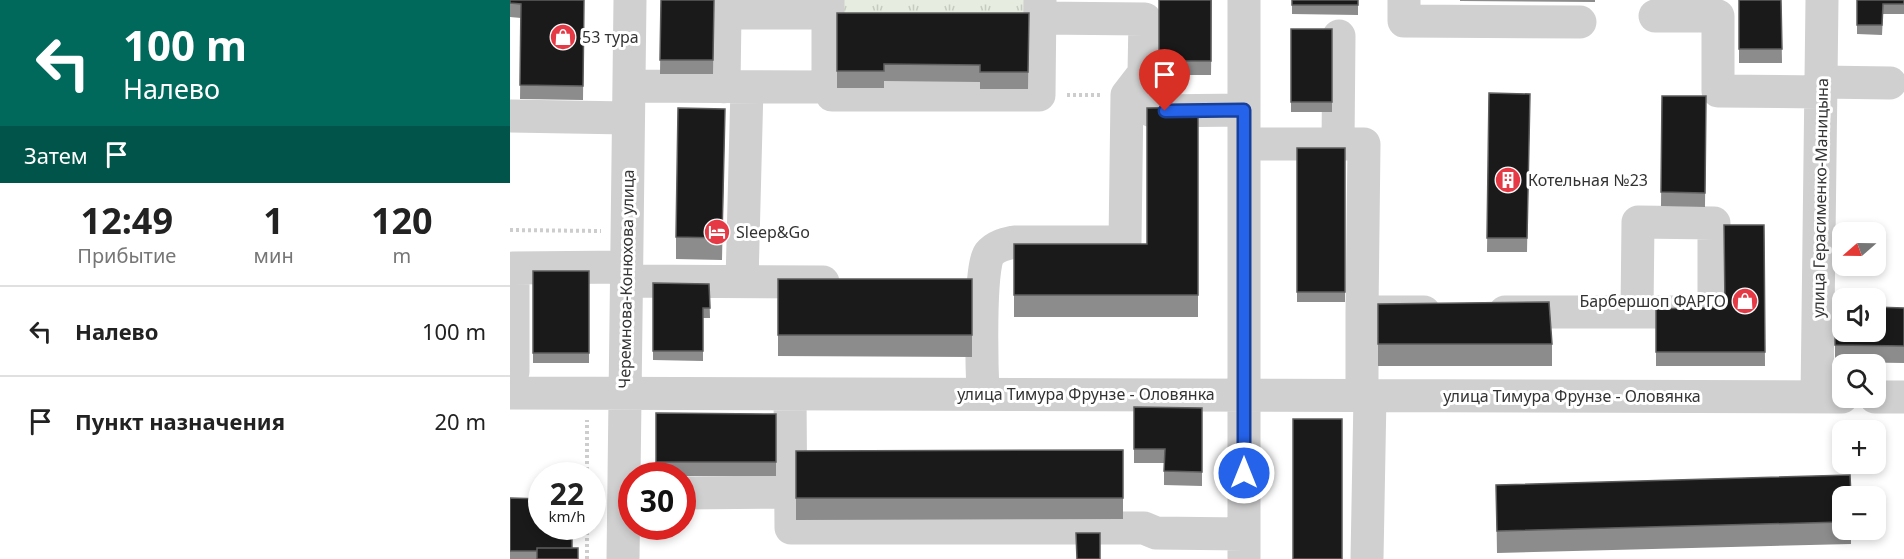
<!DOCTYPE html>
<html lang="ru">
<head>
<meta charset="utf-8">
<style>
	body { margin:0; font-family:"Noto Sans",sans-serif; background:#f2f2f2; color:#222; height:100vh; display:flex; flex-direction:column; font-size:22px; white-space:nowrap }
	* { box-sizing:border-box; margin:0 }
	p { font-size:20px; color:#767676 }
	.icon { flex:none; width:33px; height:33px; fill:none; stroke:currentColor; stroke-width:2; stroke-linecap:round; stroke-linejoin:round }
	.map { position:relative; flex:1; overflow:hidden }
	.panel { display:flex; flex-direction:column; background:#fff; width:510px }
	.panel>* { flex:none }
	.guide { background:#00695c; color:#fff; overflow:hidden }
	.needle { width:39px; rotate:250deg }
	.buttons { position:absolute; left:1322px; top:222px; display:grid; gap:12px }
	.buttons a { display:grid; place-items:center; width:54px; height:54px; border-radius:12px; background:#fff; box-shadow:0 3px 9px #0003; font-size:30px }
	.speed { position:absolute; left:18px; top:462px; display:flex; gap:12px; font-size:30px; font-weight:700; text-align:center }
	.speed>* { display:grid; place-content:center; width:78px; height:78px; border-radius:50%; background:#fff; box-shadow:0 3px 9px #0003; line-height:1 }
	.speed small { font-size:15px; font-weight:400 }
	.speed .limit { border:9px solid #d22; background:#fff; color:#111 }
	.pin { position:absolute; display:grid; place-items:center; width:51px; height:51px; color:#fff; margin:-62px -26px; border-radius:50% 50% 50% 0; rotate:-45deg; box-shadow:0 0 6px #0007 }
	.pin .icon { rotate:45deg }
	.me { position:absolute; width:66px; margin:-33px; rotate:0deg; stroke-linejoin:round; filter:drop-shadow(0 0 4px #0008) }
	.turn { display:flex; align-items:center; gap:21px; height:126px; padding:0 24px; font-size:27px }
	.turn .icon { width:78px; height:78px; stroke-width:2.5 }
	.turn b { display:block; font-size:42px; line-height:51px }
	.then { display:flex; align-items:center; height:57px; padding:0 24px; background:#0003; gap:12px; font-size:22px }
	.eta { display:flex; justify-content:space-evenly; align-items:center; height:102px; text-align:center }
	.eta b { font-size:36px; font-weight:700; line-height:42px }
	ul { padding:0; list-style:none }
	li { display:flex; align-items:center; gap:18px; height:90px; padding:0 24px; border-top:2px solid #e0e0e0 }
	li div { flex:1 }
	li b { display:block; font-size:22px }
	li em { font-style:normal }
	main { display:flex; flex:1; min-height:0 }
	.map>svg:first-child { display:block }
</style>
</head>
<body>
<main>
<section class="panel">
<div class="guide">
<div class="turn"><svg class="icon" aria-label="left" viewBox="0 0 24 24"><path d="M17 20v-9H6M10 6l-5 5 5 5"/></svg><div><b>100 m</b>Налево</div></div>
<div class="then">Затем<svg class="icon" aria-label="arrive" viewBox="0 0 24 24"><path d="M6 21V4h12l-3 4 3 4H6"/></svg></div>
</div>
<div class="eta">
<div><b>12:49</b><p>Прибытие</p></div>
<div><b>1</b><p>мин</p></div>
<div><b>120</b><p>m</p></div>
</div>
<ul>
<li><svg class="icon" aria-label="left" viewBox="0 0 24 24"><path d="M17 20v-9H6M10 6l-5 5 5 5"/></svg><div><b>Налево</b></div><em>100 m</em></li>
<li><svg class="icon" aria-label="arrive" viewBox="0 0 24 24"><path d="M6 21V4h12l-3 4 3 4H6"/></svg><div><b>Пункт назначения</b></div><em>20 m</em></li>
</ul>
</section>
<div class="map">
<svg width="1394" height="559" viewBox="0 0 1394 559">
	<defs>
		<pattern id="park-tufts" width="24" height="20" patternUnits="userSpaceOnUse" patternTransform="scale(1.5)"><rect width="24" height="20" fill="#e6ecdf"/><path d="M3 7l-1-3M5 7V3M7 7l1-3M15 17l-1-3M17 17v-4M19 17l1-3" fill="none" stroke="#c6cbc0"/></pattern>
	</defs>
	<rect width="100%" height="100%" fill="#fff"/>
	<path fill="url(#park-tufts)" d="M328,0H522V26L328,25Z"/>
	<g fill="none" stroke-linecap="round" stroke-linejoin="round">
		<path stroke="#cdcdcd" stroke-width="4" stroke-dasharray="3 3" stroke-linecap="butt" d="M557,95H591
			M0,230L91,231
			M77,476V420
			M77,559V526"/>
		<path stroke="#d0d0d0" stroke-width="33" d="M318,0V87L322,95H529L530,0
			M894,0V21L1070,22
			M1145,16H1208V91L1311,92
			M1311,82L1380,83
			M119,86L318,87
			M214,87L215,13H318
			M642,111L734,110
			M0,116L118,118
			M734,144H854L852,312
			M828,144L829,36
			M116,281L313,282
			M232,281L237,87
			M995,312H1204V223L1128,222L1127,312
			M3,372V268L116,267
			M0,393L1332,397
			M280,394L281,528H634L646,533L734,534
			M473,394C472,371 469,268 479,254C485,246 495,244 504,242H615L617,95L634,73L635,19L529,18
			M852,396V312H914
			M1307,397L1312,0
			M1365,397H1394
			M172,493L281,492
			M113,559L120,0
			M734,559V0
			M857,559L860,396"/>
	</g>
	<path fill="#8c8c8c" d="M0,0H74L73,100L10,99L11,18L0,17Z
		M151,0H204L203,74H150Z
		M649,0H702L701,75H649Z
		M782,0H848V15L782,14Z
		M950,0H1085V2L950,1Z
		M1229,0H1271L1272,63H1229Z
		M1347,0H1394V14H1373L1372,35L1347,34Z
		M327,13H519L518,89H470V82L374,81V88H327Z
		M781,29H822V112H781Z
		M979,93L1020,94L1017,252H977Z
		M1152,96H1196L1195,207L1151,206Z
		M688,107V317H504V244H637Z
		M215,109L212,260L166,259V237Z
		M787,148H835V302H787Z
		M1254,225L1255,366H1146V309L1215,307Z
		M23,271H79V363H23Z
		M268,279H462V357L268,356Z
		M143,283L199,284L200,318H193V361L143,360Z
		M868,304L1042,344V366H868Z
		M1325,307L1394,308V363L1325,362Z
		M624,407L692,408V486L654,485V463H624Z
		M146,413L266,414V476H146Z
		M613,450V519L286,520V451Z
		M986,485L1332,496V530H1341V544L987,553Z
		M0,498L62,548L68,559H0Z"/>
	<path fill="#1a1a1a" stroke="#5f5f5f" stroke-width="1.5" d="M0,0H74L73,86L10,85L11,4L0,3Z
		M151,0H204L203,60H150Z
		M649,0H701V61H649Z
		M782,0H848V5H782Z
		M1229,0H1271L1272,49H1229Z
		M1347,0H1394V4H1373L1372,25H1347Z
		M327,13H519L518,72H470V65L374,64V71H327Z
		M781,29H822V102H781Z
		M979,93L1020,94L1017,238H977Z
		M1152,96H1196L1195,193L1151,192Z
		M688,107V295H504V244H637V108Z
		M168,108L215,109L212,238L166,237Z
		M787,148H835V292H787Z
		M1214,225H1254L1255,352H1146V309L1215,307Z
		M23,271H79V353H23Z
		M268,279H462V335H268Z
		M143,283L199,284L200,308H193V351H143Z
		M1039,302L1042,344H868V304Z
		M1325,307H1332V332H1365V307L1394,308V346L1325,345Z
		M624,407L692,408V472L654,471L655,449H624Z
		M146,413L266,414V462H146Z
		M783,419H832V559H783Z
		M613,450V498H286V451Z
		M1340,475L1341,496H1332V522L987,531L986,485Z
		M0,498L32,499V526H62V548H27V551H0Z
		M566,533H590V559H567Z
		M27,548H68V559H27Z"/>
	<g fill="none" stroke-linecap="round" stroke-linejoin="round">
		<g stroke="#184099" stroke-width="15">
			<path id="route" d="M655,111L734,110V473"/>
		</g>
		<use href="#route" stroke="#2563eb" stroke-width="10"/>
	</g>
	<defs>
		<g id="shop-disc" transform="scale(1.35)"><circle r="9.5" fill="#e63946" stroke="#fff"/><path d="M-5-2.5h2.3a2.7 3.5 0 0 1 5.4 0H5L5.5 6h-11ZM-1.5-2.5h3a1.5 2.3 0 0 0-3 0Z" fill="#fff"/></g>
		<g id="building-disc" transform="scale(1.35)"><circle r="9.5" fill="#e63946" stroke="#fff"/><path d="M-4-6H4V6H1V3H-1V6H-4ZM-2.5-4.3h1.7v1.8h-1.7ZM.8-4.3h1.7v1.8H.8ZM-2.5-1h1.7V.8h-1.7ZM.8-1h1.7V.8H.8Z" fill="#fff"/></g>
		<g id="hotel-disc" transform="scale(1.35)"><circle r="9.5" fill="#e63946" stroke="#fff"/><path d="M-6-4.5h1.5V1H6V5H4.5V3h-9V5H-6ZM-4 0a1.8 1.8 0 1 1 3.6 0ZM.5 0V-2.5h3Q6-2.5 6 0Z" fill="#fff"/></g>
	</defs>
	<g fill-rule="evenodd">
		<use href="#shop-disc" x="53" y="37"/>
		<use href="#building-disc" x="998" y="180"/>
		<use href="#hotel-disc" x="207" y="232"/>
		<use href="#shop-disc" x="1235" y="301"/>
	</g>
	<g text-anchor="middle" stroke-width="6" stroke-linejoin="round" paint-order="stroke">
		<g font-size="16" fill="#333" stroke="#fff" text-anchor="start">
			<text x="72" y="43">53 тура</text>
			<text x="1018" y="186">Котельная №23</text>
			<text x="226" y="238">Sleep&amp;Go</text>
			<text x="1216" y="307" text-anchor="end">Барбершоп ФАРГО</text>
		</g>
		<g font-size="16" fill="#333" stroke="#fff">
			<text transform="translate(1310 198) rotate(-89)" y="6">улица Герасименко-Маницына</text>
			<text transform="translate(116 279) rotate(-89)" y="6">Черемнова-Конюхова улица</text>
			<text x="576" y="400">улица Тимура Фрунзе - Оловянка</text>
			<text x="1062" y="402">улица Тимура Фрунзе - Оловянка</text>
		</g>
	</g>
</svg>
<div class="buttons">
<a><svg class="needle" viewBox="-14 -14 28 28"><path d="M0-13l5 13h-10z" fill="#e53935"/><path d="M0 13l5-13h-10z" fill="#767676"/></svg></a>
<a><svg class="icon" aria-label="sound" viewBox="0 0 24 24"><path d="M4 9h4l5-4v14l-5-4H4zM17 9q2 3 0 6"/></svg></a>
<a><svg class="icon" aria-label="search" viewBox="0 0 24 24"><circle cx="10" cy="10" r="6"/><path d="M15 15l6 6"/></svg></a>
<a>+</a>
<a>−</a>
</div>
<div class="speed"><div>22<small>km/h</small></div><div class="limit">30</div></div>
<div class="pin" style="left:655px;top:111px;background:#d93025"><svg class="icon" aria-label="arrive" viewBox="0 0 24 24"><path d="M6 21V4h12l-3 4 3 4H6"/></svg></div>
<svg class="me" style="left:734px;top:473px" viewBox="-20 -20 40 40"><circle r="17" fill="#2563eb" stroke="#fff" stroke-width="3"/><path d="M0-11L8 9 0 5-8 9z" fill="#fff"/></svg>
</div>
</main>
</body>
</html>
